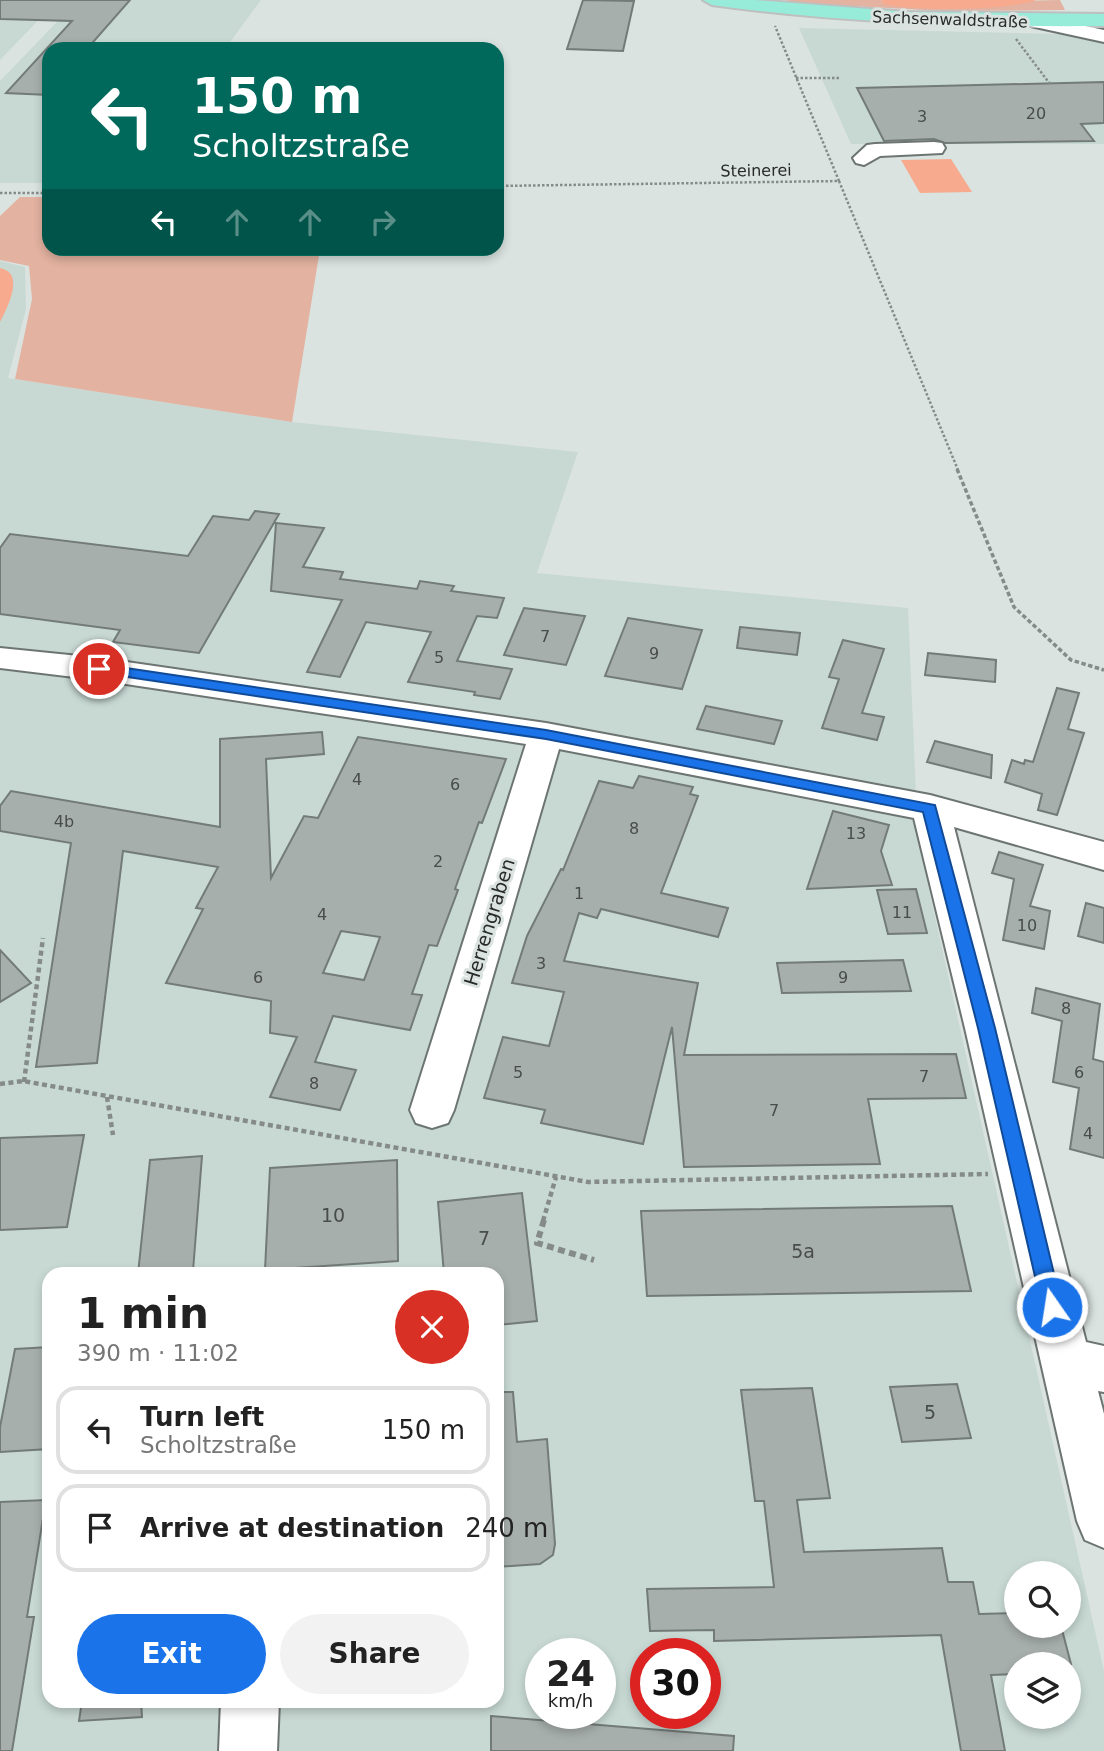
<!DOCTYPE html>
<html lang="en">
<head>
<meta charset="utf-8">
<style>
	body { margin:0; font-family:"DejaVu Sans",sans-serif; background:#f2f2f2; color:#222; height:100vh; display:flex; flex-direction:column; font-size:26px; white-space:nowrap }
	* { box-sizing:border-box; margin:0 }
	p { font-size:23px; color:#767676 }
	.icon { flex:none; width:38px; height:38px; fill:none; stroke:currentColor; stroke-width:2; stroke-linecap:round; stroke-linejoin:round }
	.map { position:relative; flex:1; overflow:hidden }
	.side { position:absolute; left:42px; top:1267px; width:462px; height:441px; display:flex; flex-direction:column; background:#fff; border-radius:21px; box-shadow:0 4px 10px #0003 }
	.side>* { flex:none }
	.banner { position:absolute; left:42px; top:42px; width:462px; height:214px; border-radius:21px; box-shadow:0 4px 10px #0003; background:#00695c; color:#fff; overflow:hidden }
	.buttons { position:absolute; left:1004px; top:1561px; display:grid; gap:14px }
	.buttons a { display:grid; place-items:center; width:77px; height:77px; border-radius:50%; background:#fff; box-shadow:0 4px 10px #0003; font-size:35px }
	.speed { position:absolute; left:525px; top:1638px; display:flex; gap:14px; font-size:35px; font-weight:700; text-align:center }
	.speed>* { display:grid; place-content:center; width:91px; height:91px; border-radius:50%; background:#fff; box-shadow:0 4px 10px #0003; line-height:1 }
	.speed small { font-size:18px; font-weight:400 }
	.speed .limit { border:10px solid #d22; background:#fff; color:#111 }
	.pin { position:absolute; display:grid; place-items:center; width:60px; height:60px; color:#fff; margin:-30px; border:4px solid #fff; border-radius:50%; box-shadow:0 2px 7px #0007 }
	.me { position:absolute; width:77px; margin:-38px; rotate:347deg; stroke-linejoin:round; filter:drop-shadow(0 0 5px #0008) }
	.turn { display:flex; align-items:center; gap:24px; height:147px; padding:0 35px; font-size:32px }
	.turn .icon { width:91px; height:91px; stroke-width:2.5 }
	.turn b { display:block; font-size:49px; line-height:60px }
	.lanes { display:flex; align-items:center; height:66px; padding:0 35px; background:#0003; justify-content:center; gap:35px; direction:ltr }
	.lanes .off { opacity:.35 }
	.round { display:grid; place-items:center; flex:none; width:74px; height:74px; border-radius:37px; background:#f2f2f2 }
	.overview { display:flex; align-items:center; justify-content:space-between; height:119px; padding:0 35px }
	h1 { font-size:42px; font-weight:600; line-height:52px }
	.button { display:flex; gap:14px; margin-top:auto; padding:14px 35px }
	.button a { flex:1; height:80px; border-radius:42px; background:#1a73e8; color:#fff; font-size:28px; font-weight:600; line-height:80px; text-align:center }
	.button a+a { background:#f2f2f2; color:#222 }
	ul { padding:0; list-style:none }
	li { display:flex; align-items:center; gap:21px; height:88px; margin:0 14px 10px; padding:0 21px; border:4px solid #e0e0e0; border-radius:21px }
	li div { flex:1 }
	li b { display:block; font-size:26px }
	li em { font-style:normal }
	.map>svg:first-child { display:block }
</style>
</head>
<body>
<div class="map">
<svg width="1104" height="1751" viewBox="0 0 1104 1751">
	<rect width="100%" height="100%" fill="#dae3e0"/>
	<path fill="#c8d9d4" fill-rule="evenodd" d="M0,0H58L0,60Z
		M78,0H261L225,49H49V183H0V81Z
		M799,28L1104,35V144H851Z
		M0,261L25,267L26,309L8,378L292,422L578,452L537,573L908,608L918,841L1104,1671V1751H0ZM49,1274H497V1701H49ZM1017,1573H1069V1626H1017ZM541,1654H600V1713H541ZM646,1654H705V1713H646ZM1017,1664H1069V1717H1017Z"/>
	<path fill="#e3b2a0" d="M785,0H881L883,4L1060,0L1065,10L941,11L799,3Z
		M20,197H49V248L320,249L292,422L15,379L32,299L29,266L0,260V216Z"/>
	<path fill="#f7aa8e" d="M881,0H1036C1010,11 911,11 883,4Z
		M951,159L972,192L920,193L901,160Z
		M0,268C26,273 7,308 0,322Z"/>
	<path fill="#a7afac" stroke="#737b78" stroke-width="2" fill-rule="evenodd" d="M0,0H130L87,49H49V95L6,93L72,21L0,19Z
		M583,0L634,1L623,51L567,49Z
		M1104,82V123L1081,124L1094,141L945,143L934,139L884,141L857,88Z
		M255,511L279,514L199,653L113,642L120,630L0,614V548L10,534L188,556L213,516L249,520Z
		M276,523L324,528L303,567L343,572L340,579L417,589L420,581L454,586L451,591L504,598L497,618L477,616L457,661L512,669L500,699L474,695L475,692L408,682L431,632L366,622L340,677L307,672L342,600L271,591Z
		M524,608L585,616L566,665L504,655Z
		M628,618L702,630L682,689L605,676Z
		M740,627L800,633L797,655L737,648Z
		M843,640L884,649L862,713L884,717L877,740L822,728L839,679L829,677Z
		M928,653L996,660L995,682L925,675Z
		M1057,688L1079,693L1068,729L1084,733L1057,815L1038,810L1042,794L1005,782L1012,760L1024,764L1025,760L1033,762Z
		M706,706L782,721L774,744L697,729Z
		M322,732L324,754L266,759L271,878L304,816L318,818L358,737L506,759L482,823L479,822L455,889L458,890L437,946L429,945L412,994L422,995L410,1030L333,1016L315,1062L356,1070L340,1110L270,1097L297,1037L270,1033L271,1001L166,983L203,909L196,908L218,867L123,851L97,1063L36,1067L71,843L0,831V806L11,791L220,827V739ZM341,931L380,937L364,980L323,973Z
		M935,741L992,755L991,778L927,762Z
		M639,776L693,787L690,794L698,796L661,893L728,908L718,937L601,909L597,918L579,913L564,961L698,983L684,1055L956,1054L966,1098L868,1099L880,1164L684,1167L672,1027L643,1144L541,1123L545,1110L484,1098L503,1037L549,1046L564,992L512,983L527,936L561,869L563,870L599,781L633,788Z
		M833,811L889,825L881,851L892,885L807,889Z
		M999,852L1043,865L1030,906L1050,911L1044,949L1003,940L1014,879L992,873Z
		M916,889L927,933L888,934L877,890Z
		M1086,903L1104,908V943L1078,936Z
		M0,950L31,983L0,1002Z
		M903,960L911,991L782,993L777,963Z
		M1036,988L1100,1004L1093,1059L1104,1062V1158L1070,1149L1079,1088L1053,1082L1062,1021L1032,1013Z
		M84,1135L67,1227L0,1230V1138Z
		M202,1156L193,1271L138,1274L150,1160Z
		M397,1160L398,1261L265,1270L270,1168Z
		M522,1193L537,1321L497,1325V1274H444L438,1202Z
		M952,1206L971,1291L647,1296L641,1211Z
		M49,1347V1449L0,1452V1427L15,1349Z
		M957,1384L971,1438L902,1442L890,1387Z
		M812,1388L830,1498L797,1500L804,1552L942,1548L948,1582H973L979,1614L1017,1613V1626H1061L1071,1664H1017V1674L991,1675L1005,1751H961L941,1635L714,1641V1630L650,1631L647,1589L774,1587L764,1501H755L741,1390Z
		M497,1392H513L517,1442L547,1439L555,1544L553,1555L540,1564L497,1567Z
		M46,1500L27,1617H34L12,1751H0V1502Z
		M82,1701H141L142,1717L79,1721Z
		M491,1716L734,1736L733,1751H491Z"/>
	<g fill="none" stroke-linecap="round" stroke-linejoin="round">
		<g stroke="#6d7572" stroke-width="4">
			<path id="minor" d="M1033,15L1104,30V42L1026,25L1024,21Z
				M934,142L942,143L945,148L942,153L880,156L864,165L856,163L853,158L867,145L875,144Z
				M0,648L99,658L546,723L930,795L1104,842V870L954,827L1086,1342L1104,1346V1392L1098,1391L1104,1414V1548L1085,1540L1077,1521L965,1028L914,818L559,749L454,1110L448,1123L432,1128L416,1123L410,1110L526,744L99,680L0,668Z
				M221,1701H279L277,1751H219Z"/>
		</g>
		<g stroke="#bebfbf" stroke-width="4">
			<path id="major" d="M703,0H754L908,12L1104,14V26C973,27 842,23 712,5Z"/>
		</g>
		<path stroke="#858b89" stroke-width="2.5" stroke-dasharray="2.5 2" stroke-linecap="butt" d="M1016,39L1050,84
			M796,78H841
			M839,181L958,470
			M497,186L839,181L775,26
			M0,193H49
			M84,248V252L229,248"/>
		<path stroke="#858b89" stroke-width="3.5" stroke-dasharray="4.5 2.5" stroke-linecap="butt" d="M957,469L1014,607L1071,660L1104,670"/>
		<path stroke="#858b89" stroke-width="4.5" stroke-dasharray="5 3.5" stroke-linecap="butt" d="M24,1082L43,938
			M0,1084L23,1081L588,1182L988,1174
			M107,1097L113,1135
			M543,1221L556,1177"/>
		<path stroke="#858b89" stroke-width="6" stroke-dasharray="7 4.5" stroke-linecap="butt" d="M544,1220L537,1243L594,1260"/>
		<use href="#minor" fill="#fff" fill-rule="evenodd"/>
		<use href="#major" fill="#97ecd9" fill-rule="evenodd"/>
	</g>
	<path fill="#1a73e8" stroke="#114b97" stroke-width="2" d="M99,664L546,730L935,805L995,1028L1062,1307L1059,1314L1052,1317L1045,1314L1042,1307L978,1028L923,812L546,739L94,672L92,669Z"/>
	<g text-anchor="middle" stroke-width="6" stroke-linejoin="round" paint-order="stroke">
		<g font-size="16" fill="#282b2a" stroke="#dae3e0">
			<text transform="translate(950 19) rotate(2)" y="6">Sachsenwaldstraße</text>
			<text transform="translate(756 170) rotate(-1)" y="6">Steinerei</text>
		</g>
		<g font-size="16" fill="#484c4a">
			<text x="1036" y="119">20</text>
			<text x="922" y="122">3</text>
			<text x="545" y="642">7</text>
			<text x="654" y="659">9</text>
			<text x="439" y="663">5</text>
			<text x="357" y="785">4</text>
			<text x="455" y="790">6</text>
			<text x="64" y="827">4b</text>
			<text x="634" y="834">8</text>
			<text x="856" y="839">13</text>
			<text x="438" y="867">2</text>
			<text x="579" y="899">1</text>
			<text x="902" y="918">11</text>
			<text x="322" y="920">4</text>
			<text x="1027" y="931">10</text>
			<text x="541" y="969">3</text>
			<text x="258" y="983">6</text>
			<text x="843" y="983">9</text>
			<text x="1066" y="1014">8</text>
			<text x="518" y="1078">5</text>
			<text x="1079" y="1078">6</text>
			<text x="924" y="1082">7</text>
			<text x="314" y="1089">8</text>
			<text x="774" y="1116">7</text>
			<text x="1088" y="1139">4</text>
		</g>
		<g font-size="19" fill="#282b2a" stroke="#dae3e0">
			<text transform="translate(489 922) rotate(-73)" y="7">Herrengraben</text>
		</g>
		<g font-size="19" fill="#484c4a">
			<text x="333" y="1222">10</text>
			<text x="484" y="1245">7</text>
			<text x="803" y="1258">5a</text>
			<text x="930" y="1419">5</text>
		</g>
	</g>
</svg>
<div class="buttons">
<a><svg class="icon" aria-label="search" viewBox="0 0 24 24"><circle cx="10" cy="10" r="6"/><path d="M15 15l6 6"/></svg></a>
<a><svg class="icon" aria-label="layers" viewBox="0 0 24 24"><path d="M12 4l9 5-9 5-9-5zM3 14l9 5 9-5"/></svg></a>
</div>
<div class="speed"><div>24<small>km/h</small></div><div class="limit">30</div></div>
<div class="pin" style="left:99px;top:669px;background:#d93025"><svg class="icon" aria-label="arrive" viewBox="0 0 24 24"><path d="M6 21V4h12l-3 4 3 4H6"/></svg></div>
<svg class="me" style="left:1052px;top:1307px" viewBox="-20 -20 40 40"><circle r="17" fill="#1a73e8" stroke="#fff" stroke-width="3"/><path d="M0-11L8 9 0 5-8 9z" fill="#fff"/></svg>
<div class="banner">
<div class="turn"><svg class="icon" aria-label="left" viewBox="0 0 24 24"><path d="M17 20v-9H6M10 6l-5 5 5 5"/></svg><div><b>150 m</b>Scholtzstraße</div></div>
<div class="lanes"><svg class="icon" aria-label="left" viewBox="0 0 24 24"><path d="M17 20v-9H6M10 6l-5 5 5 5"/></svg><svg class="icon off" aria-label="ahead" viewBox="0 0 24 24"><path d="M12 20V5M6 11l6-6 6 6"/></svg><svg class="icon off" aria-label="ahead" viewBox="0 0 24 24"><path d="M12 20V5M6 11l6-6 6 6"/></svg><svg class="icon off" aria-label="right" viewBox="0 0 24 24"><path d="M7 20v-9h11M14 6l5 5-5 5"/></svg></div>
</div>
<section class="side">
<div class="overview"><div><h1>1 min</h1><p>390 m · 11:02</p></div><a class="round" style="background:#d93025;color:#fff"><svg class="icon" aria-label="close" viewBox="0 0 24 24"><path d="M6 6l12 12M18 6L6 18"/></svg></a></div>
<ul>
<li><svg class="icon" aria-label="left" viewBox="0 0 24 24"><path d="M17 20v-9H6M10 6l-5 5 5 5"/></svg><div><b>Turn left</b><p>Scholtzstraße</p></div><em>150 m</em></li>
<li><svg class="icon" aria-label="arrive" viewBox="0 0 24 24"><path d="M6 21V4h12l-3 4 3 4H6"/></svg><div><b>Arrive at destination</b></div><em>240 m</em></li>
</ul>
<div class="button"><a>Exit</a><a>Share</a></div>
</section>
</div>
</body>
</html>
